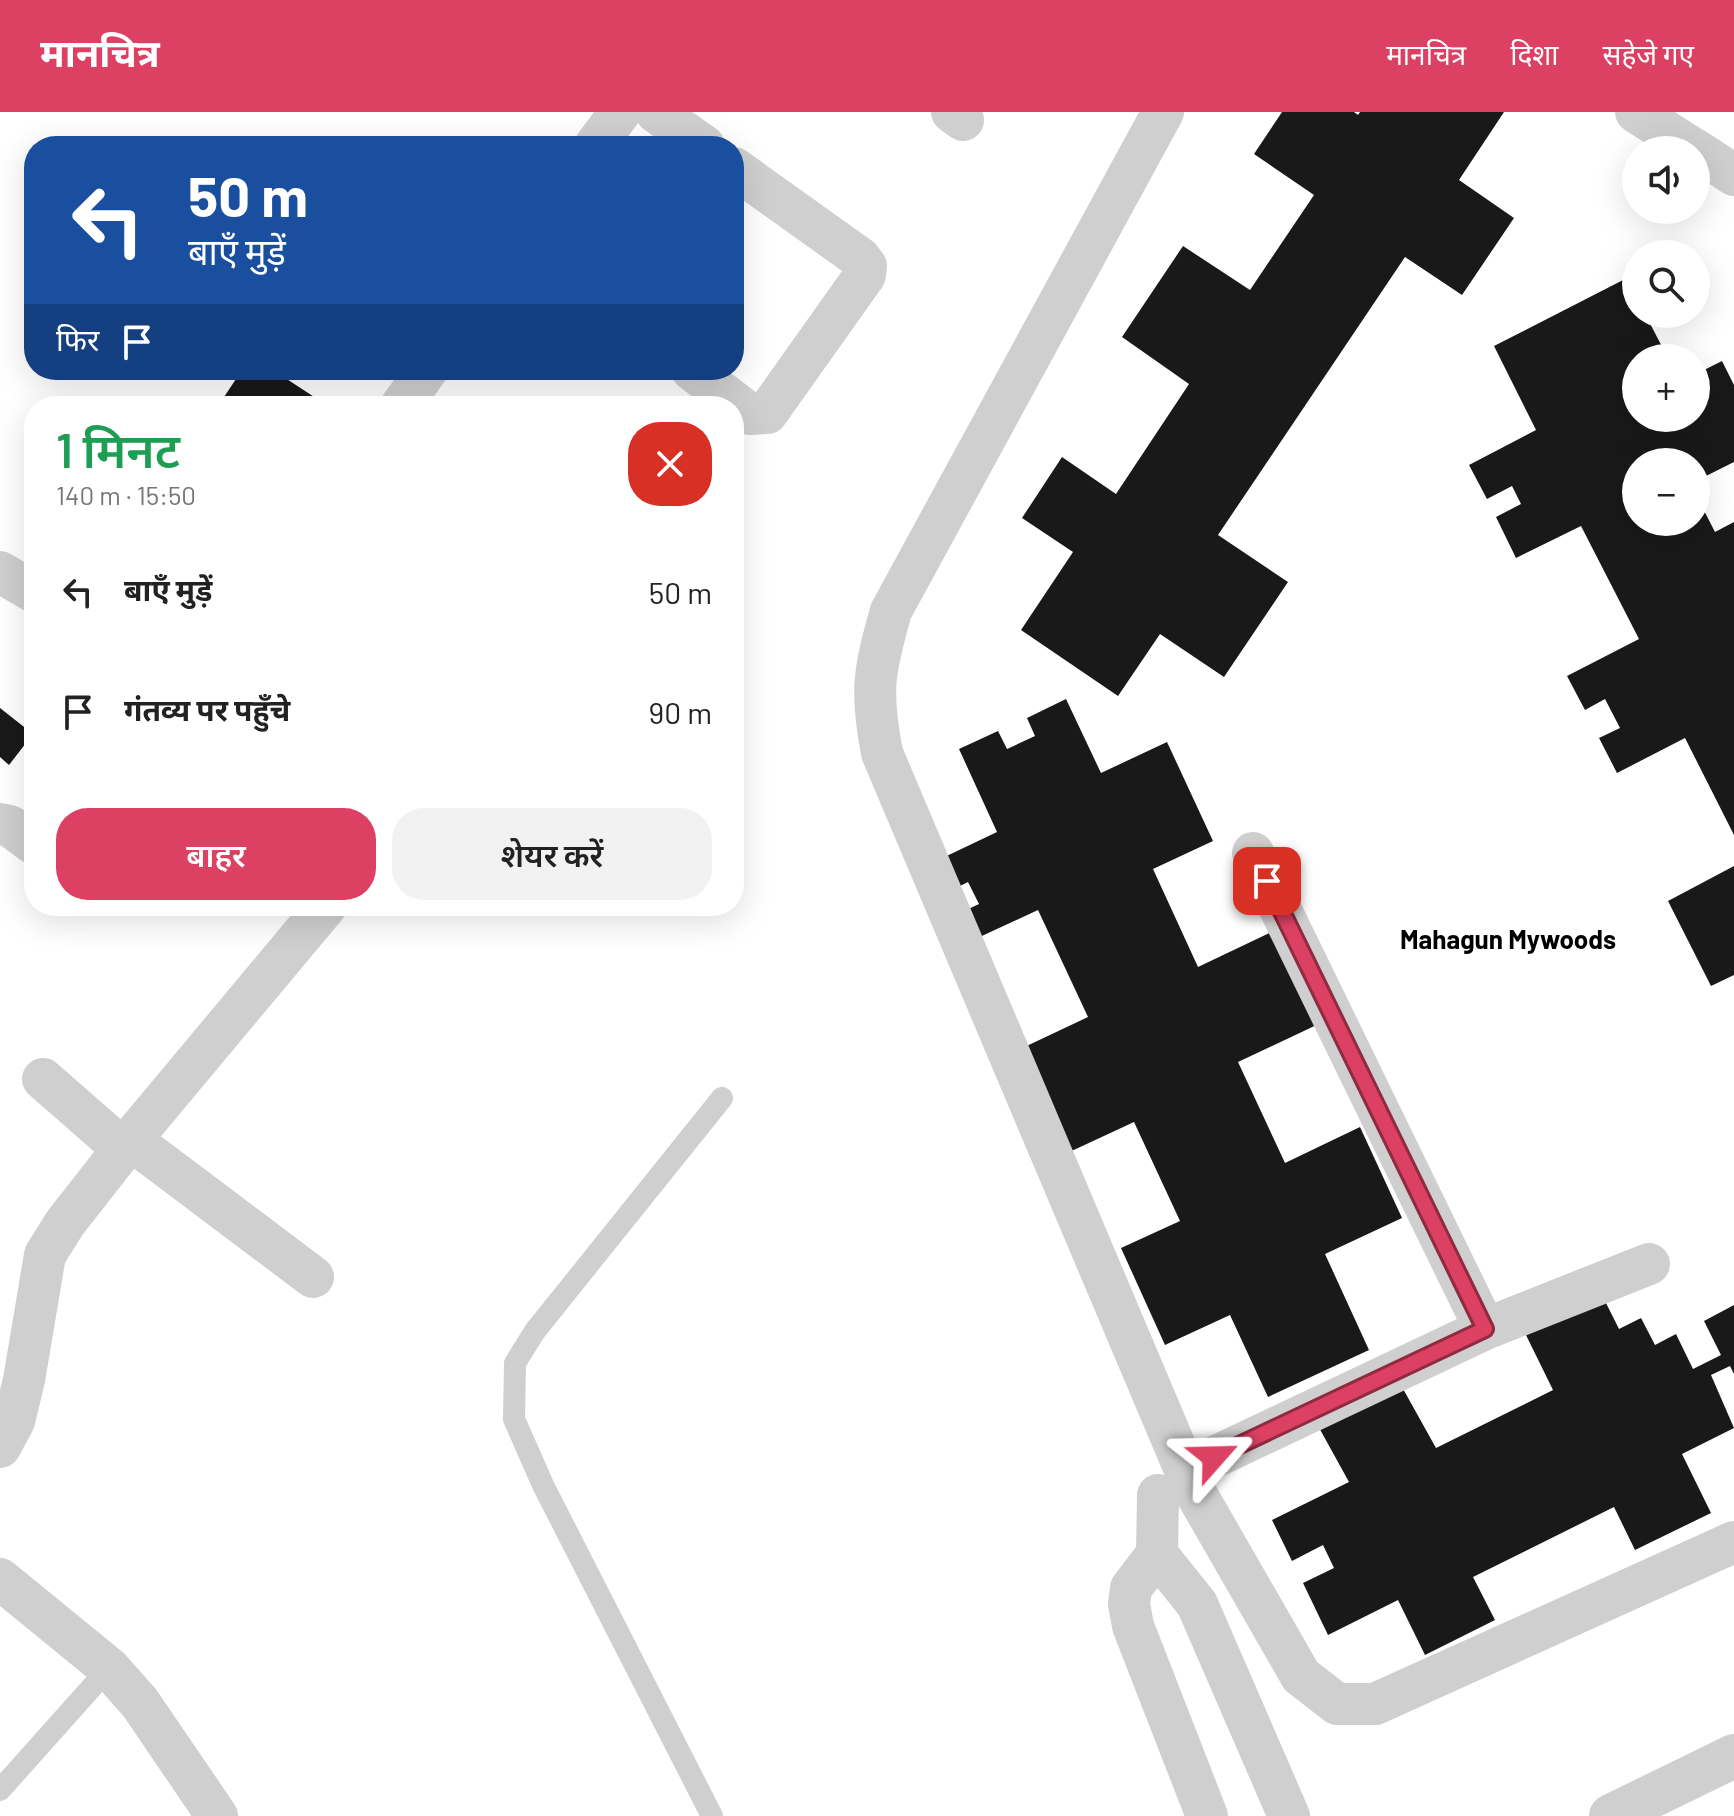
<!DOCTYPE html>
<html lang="hi">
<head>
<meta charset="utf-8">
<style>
	body { margin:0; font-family:Barlow,"Noto Sans Devanagari",sans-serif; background:#f2f2f2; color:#222; height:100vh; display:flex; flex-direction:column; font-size:30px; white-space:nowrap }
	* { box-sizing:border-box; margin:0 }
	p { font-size:26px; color:#767676 }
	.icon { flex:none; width:44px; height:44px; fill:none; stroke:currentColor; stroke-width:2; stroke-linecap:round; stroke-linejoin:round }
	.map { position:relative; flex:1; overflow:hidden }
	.sheet { position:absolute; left:24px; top:284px; width:720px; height:520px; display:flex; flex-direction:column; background:#fff; border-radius:32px; box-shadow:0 8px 32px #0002 }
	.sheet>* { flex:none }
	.guide { position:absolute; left:24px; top:24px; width:720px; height:244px; border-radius:32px; box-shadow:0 8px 32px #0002; background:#1a4fa0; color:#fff; overflow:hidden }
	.controls { position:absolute; left:1622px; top:24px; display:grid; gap:16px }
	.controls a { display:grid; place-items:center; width:88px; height:88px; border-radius:50%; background:#fff; box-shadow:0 8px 32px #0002; font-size:40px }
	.pin { position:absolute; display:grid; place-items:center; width:68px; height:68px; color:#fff; margin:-34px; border-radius:16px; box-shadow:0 4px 12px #0006 }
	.me { position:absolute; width:88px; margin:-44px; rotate:65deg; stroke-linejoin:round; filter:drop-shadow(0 0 6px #0008) }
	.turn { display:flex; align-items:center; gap:28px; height:168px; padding:0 32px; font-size:36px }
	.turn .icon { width:104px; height:104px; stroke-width:2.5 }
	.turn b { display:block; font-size:56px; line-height:68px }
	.then { display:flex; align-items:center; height:76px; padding:0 32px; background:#0003; gap:16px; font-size:30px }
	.round { display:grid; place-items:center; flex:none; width:84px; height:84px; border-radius:32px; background:#f2f2f2 }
	.headline { display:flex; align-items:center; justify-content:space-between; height:136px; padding:0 32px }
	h1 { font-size:48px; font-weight:600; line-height:60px; color:#1e9e55 }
	.action { display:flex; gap:16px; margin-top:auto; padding:16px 32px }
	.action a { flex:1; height:92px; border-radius:32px; background:#dc4063; color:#fff; font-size:32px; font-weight:600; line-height:92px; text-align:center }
	.action a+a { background:#f2f2f2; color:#222 }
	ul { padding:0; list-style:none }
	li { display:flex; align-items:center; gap:24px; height:120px; padding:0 32px }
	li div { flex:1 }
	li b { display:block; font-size:30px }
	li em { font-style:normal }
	header { display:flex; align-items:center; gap:48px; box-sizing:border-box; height:112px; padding:0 40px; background:#dc4063; color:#fff }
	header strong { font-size:38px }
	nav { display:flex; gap:44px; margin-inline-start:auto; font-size:28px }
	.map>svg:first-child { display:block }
</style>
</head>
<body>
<header>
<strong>मानचित्र</strong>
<nav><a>मानचित्र</a><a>दिशा</a><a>सहेजे गए</a></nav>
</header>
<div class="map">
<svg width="1734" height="1704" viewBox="0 0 1734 1704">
	<rect width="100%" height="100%" fill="#fff"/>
	<path fill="#191919" d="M1282,0H1354L1358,3L1360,0H1504L1459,68L1514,106L1462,183L1405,145L1218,423L1288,470L1224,565L1160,522L1118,584L1021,518L1073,440L1022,406L1062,345L1116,382L1189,272L1122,225L1183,134L1250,178L1314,83L1254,42Z
		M1627,166L1636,184V202H1645L1668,246H1636V306H1696V262L1722,249L1734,273V350L1696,369V350H1636V410H1696V383L1715,420L1734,410V723L1685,626L1617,661L1599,626L1620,616L1605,587L1585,598L1567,564L1639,527L1581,414L1516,446L1496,405L1521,392L1512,374L1487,387L1469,353L1536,318L1494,234Z
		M242,258H273L328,294H218Z
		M1066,587L1101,661L1167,630L1213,729L1153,757L1198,855L1282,815L1325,909L1238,950L1285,1051L1360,1015L1402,1106L1325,1142L1369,1238L1268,1285L1230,1203L1165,1233L1121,1136L1180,1109L1134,1010L1063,1043L1014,940L1088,905L1038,798L971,829L958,802L979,792L968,770L948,780L934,750L997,720L959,637L998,619L1007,637L1035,624L1027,606Z
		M0,596L33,622L9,653L0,645Z
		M1734,754V863L1711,874L1668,789Z
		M1598,1175L1619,1217L1641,1206L1655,1233L1676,1222L1693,1257L1721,1243L1704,1209L1734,1193V1262L1730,1254L1711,1263L1734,1316L1682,1342L1711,1401L1635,1438L1614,1395L1473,1465L1495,1508L1425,1543L1398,1488L1328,1523L1303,1471L1334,1456L1323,1433L1292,1449L1272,1408L1349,1370L1317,1312L1402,1275L1436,1336L1553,1278L1521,1213Z"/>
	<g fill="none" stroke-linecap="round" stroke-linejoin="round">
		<path stroke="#cfcfcf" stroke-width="22" d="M0,1678L109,1556
			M712,1704L543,1373L514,1307L515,1251L535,1219L722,986"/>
		<path stroke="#cfcfcf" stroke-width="42" d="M656,0L704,34
			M952,0L963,8
			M1163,0L891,499C874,559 870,578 882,641L1183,1353
			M1636,0L1695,38
			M595,34L620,0
			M1696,38L1734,63
			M692,258L750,302L767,301L865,163L866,154L860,146L734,56
			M401,294L427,258
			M0,460L34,480
			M0,712L10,714L34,732
			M1253,741L1485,1217
			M43,967L123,1037
			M131,1028L313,1165
			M0,1335L14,1309L24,1268L45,1143L65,1111L123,1037L326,794
			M1187,1358L1485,1217L1649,1152
			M1190,1371L1301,1564L1337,1592H1375L1734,1430
			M1158,1383L1157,1442L1131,1476L1129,1492L1133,1514L1207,1704
			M1157,1442L1197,1492L1289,1704
			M0,1467L109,1556L140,1591L217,1704"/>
		<path stroke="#cfcfcf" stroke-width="44" d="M1611,1704L1734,1644"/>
	</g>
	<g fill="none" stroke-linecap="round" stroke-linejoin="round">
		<g stroke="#8f2a40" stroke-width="20">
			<path id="route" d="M1214,1345L1485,1217L1267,769"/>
		</g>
		<use href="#route" stroke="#dc4063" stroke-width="14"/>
	</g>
	<g text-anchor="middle" stroke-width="8" stroke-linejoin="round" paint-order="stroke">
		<g font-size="26" font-weight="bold" fill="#000" stroke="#fff">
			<text x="1508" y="837">Mahagun Mywoods</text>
		</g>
	</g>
</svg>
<div class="controls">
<a><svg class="icon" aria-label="sound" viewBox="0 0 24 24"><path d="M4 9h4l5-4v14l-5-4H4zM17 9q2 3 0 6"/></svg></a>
<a><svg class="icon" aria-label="search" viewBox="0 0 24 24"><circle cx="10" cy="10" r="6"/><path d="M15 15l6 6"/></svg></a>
<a>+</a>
<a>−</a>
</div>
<div class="pin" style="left:1267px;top:769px;background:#d93025"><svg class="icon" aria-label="arrive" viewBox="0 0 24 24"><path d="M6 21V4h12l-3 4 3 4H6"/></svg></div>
<svg class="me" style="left:1214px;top:1345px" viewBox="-20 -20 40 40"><path d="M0-17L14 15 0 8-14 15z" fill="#dc4063" stroke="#fff" stroke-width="4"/></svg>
<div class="guide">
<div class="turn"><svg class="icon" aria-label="left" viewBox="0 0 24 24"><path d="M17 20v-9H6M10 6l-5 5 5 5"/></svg><div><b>50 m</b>बाएँ मुड़ें</div></div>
<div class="then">फिर<svg class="icon" aria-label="arrive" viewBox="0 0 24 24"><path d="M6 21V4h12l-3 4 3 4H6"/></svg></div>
</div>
<section class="sheet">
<div class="headline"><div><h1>1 मिनट</h1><p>140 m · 15:50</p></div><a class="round" style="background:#d93025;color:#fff"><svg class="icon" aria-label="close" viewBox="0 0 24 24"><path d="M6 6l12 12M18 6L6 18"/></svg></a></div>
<ul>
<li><svg class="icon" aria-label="left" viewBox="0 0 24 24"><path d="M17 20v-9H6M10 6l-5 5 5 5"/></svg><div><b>बाएँ मुड़ें</b></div><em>50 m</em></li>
<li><svg class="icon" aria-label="arrive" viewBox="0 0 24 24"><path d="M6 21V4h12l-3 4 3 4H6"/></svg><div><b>गंतव्य पर पहुँचे</b></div><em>90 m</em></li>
</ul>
<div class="action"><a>बाहर</a><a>शेयर करें</a></div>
</section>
</div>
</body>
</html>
